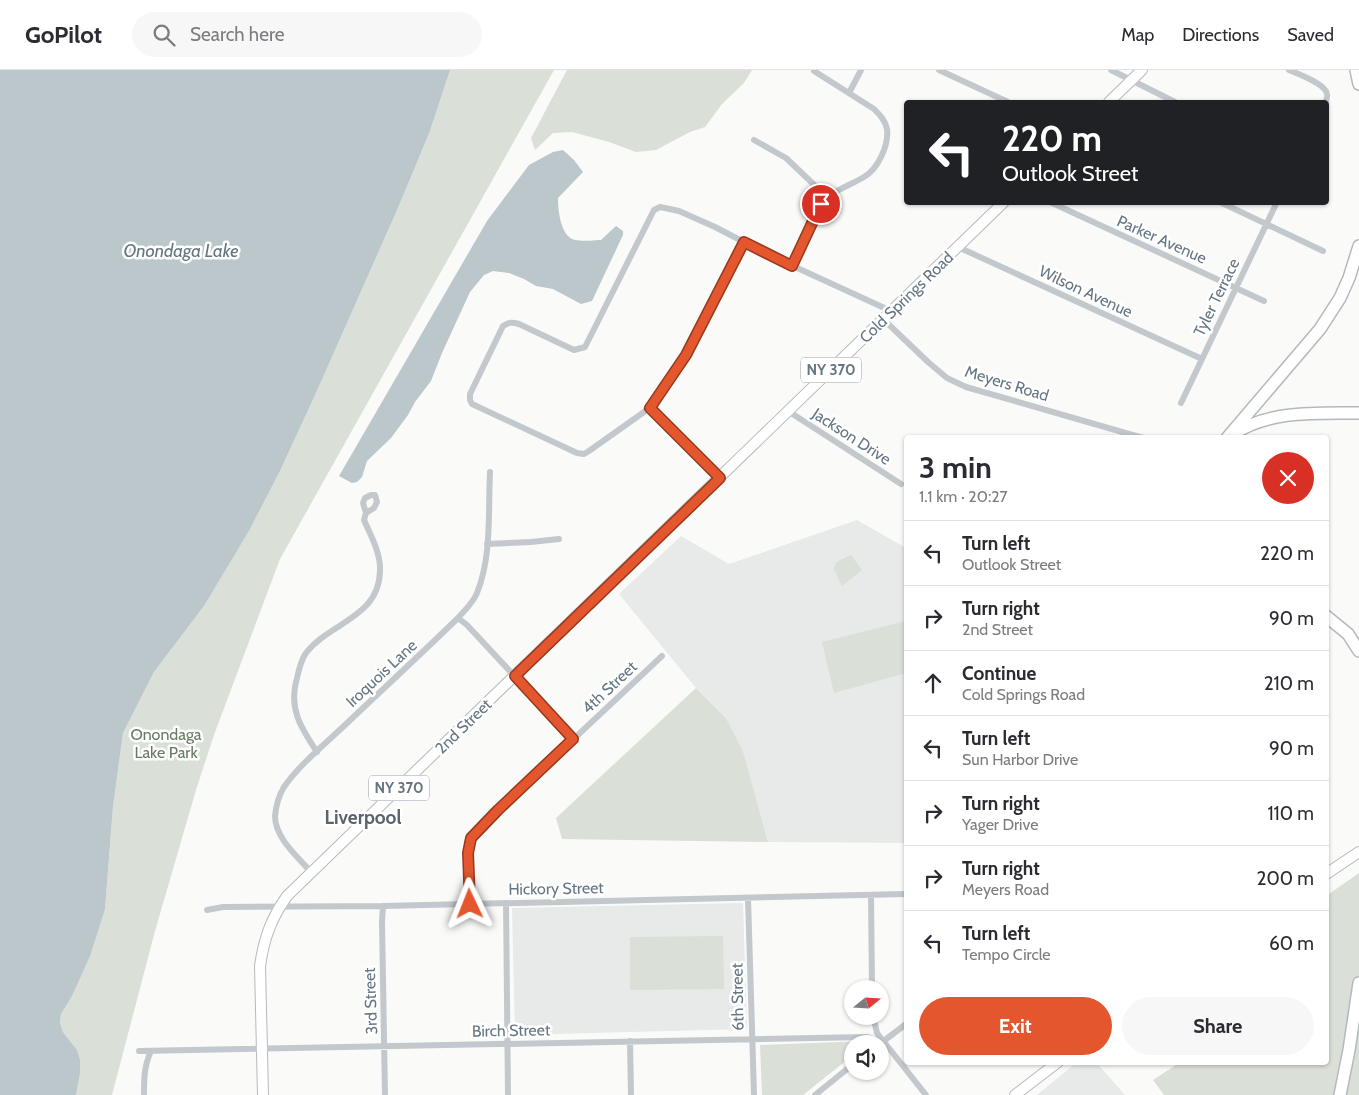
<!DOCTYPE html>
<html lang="en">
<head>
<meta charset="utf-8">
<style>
	body { margin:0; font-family:Cabin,sans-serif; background:#f7f7f7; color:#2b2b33; height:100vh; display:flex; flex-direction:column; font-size:19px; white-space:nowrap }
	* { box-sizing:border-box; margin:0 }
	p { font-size:16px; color:#7c7c81 }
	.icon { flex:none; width:28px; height:28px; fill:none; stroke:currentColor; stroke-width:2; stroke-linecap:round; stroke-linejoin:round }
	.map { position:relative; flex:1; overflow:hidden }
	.side { position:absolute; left:904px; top:365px; width:425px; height:630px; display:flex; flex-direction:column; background:#fff; border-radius:5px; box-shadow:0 1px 4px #0004 }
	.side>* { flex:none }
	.banner { position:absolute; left:904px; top:30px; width:425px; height:105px; border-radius:5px; box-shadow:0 1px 4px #0004; background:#202124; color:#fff; overflow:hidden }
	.needle { width:32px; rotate:72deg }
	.tools { position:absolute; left:844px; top:910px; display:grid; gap:10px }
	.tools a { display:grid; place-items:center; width:45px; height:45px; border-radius:50%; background:#fff; box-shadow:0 1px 4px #0004; font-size:25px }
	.pin { position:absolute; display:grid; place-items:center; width:42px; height:42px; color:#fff; margin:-21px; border:2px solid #fff; border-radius:50%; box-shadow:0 1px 5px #0007 }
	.me { position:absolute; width:55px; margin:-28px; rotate:358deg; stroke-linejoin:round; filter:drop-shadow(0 0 4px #0008) }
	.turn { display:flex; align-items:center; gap:18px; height:105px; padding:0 15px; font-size:22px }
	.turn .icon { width:65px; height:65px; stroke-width:2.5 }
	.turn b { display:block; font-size:35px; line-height:42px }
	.round { display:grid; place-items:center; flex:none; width:52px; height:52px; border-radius:26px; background:#f7f7f7 }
	.head { display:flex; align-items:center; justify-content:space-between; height:85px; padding:0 15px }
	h1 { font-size:30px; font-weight:700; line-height:38px }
	.action { display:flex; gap:10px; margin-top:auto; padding:10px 15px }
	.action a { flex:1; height:58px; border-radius:30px; background:#e4572e; color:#fff; font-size:20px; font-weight:700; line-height:58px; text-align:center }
	.action a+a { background:#f7f7f7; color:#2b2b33 }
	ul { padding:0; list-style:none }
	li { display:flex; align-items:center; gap:15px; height:65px; padding:0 15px; border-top:1px solid #e1e1e2 }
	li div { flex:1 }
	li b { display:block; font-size:19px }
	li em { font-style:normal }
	header { display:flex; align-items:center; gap:30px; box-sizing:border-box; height:70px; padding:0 25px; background:#fff; border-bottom:1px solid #e1e1e2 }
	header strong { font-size:24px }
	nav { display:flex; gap:28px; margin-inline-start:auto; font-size:18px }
	.search { width:350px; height:45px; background:#f7f7f7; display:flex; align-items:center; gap:12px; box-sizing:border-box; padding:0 18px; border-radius:28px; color:#7c7c81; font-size:19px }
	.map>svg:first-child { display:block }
</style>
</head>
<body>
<header>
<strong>GoPilot</strong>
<div class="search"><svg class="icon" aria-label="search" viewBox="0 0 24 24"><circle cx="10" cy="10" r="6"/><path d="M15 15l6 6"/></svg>Search here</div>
<nav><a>Map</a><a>Directions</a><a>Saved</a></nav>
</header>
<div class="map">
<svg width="1359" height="1025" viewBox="0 0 1359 1025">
	<rect width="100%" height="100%" fill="#fafaf8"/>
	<path fill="#e8e9e9" d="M857,450L906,478V773L768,772L743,681L726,648L696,618L619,524L681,466L729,494Z
		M743,833L747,959L515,965L512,838Z
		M1077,992L1097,993L1125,1025H1037Z"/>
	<path fill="#dadfd7" d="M450,0H554L280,489L214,665L196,720L155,861L112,1025H76L80,1004L77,980L63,962L60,953L61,944L71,928L105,839L113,737L123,663L154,602L204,536L249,461L280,401L316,323L398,138L430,61Z
		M567,0H752L744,13L722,34L705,57L690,62L656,80L636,82L609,72L572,62L553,63L535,80L531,68Z
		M851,485L862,500L842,516L834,499L836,492Z
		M906,551V603L834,623L822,572Z
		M696,618L726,648L743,681L768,772L562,769L556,748Z
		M1359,803V1025H1164L1153,1010L1179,993L1326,992V826Z
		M723,866L724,919L630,920V867Z
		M865,971L866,974H852V986L803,1025H762L760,975Z"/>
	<path fill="#bbc7cb" d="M0,0H450L430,61L398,138L316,323L280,401L249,461L204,536L154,602L123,663L113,737L105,839L90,886L71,928L61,944L60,953L63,962L77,980L80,990V1004L76,1025H0Z
		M563,80L574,90L583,102L558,128C558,139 560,159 569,167C575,173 593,170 601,170L616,156L623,161V165L592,231L581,234L553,219L536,216L524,209L509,203L493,201L484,205L470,222L442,283L431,311L415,332L408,345L391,368L367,391L362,407L357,412L352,413L339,406L487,151L529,95L553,82Z"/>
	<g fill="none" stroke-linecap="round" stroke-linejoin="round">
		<g stroke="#b5babe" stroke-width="12">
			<path id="primary" d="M1109,32L1142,0
				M1326,804L1359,782
				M263,1025L260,896C264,868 271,849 287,826L1004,132
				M1015,1025L1058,992"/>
		</g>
		<g stroke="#b4b9bd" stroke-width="14">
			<path id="motorway" d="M1356,0L1359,14
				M1232,365C1268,340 1317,343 1359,343
				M1227,368L1320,259L1340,228L1349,208L1359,176
				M1326,546L1348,564L1359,581
				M1340,1025L1349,980L1359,913"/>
		</g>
		<path stroke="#c3c8cc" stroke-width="6" d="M939,0L1008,32
			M1111,0L1175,32
			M1289,0C1298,4 1326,14 1327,24C1328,25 1326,31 1326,32
			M849,23L861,0
			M754,70L786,88L827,127
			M1050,132L1264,231
			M1220,132L1323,181
			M744,172L686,285L653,334L644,342L589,381L584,384L577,383L472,334L470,330V324L503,256C509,252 512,252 519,254L574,280L585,277L654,140L660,137L679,141L715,157L769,185L891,241
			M958,177L1202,289
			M792,196L821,134C833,120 849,116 864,107C878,99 889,75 887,59C885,50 880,45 874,39L814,1
			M883,249L928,292L947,308L966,317L1143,368
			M1181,333L1277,132
			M650,338L721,407
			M788,341L901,414
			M371,425H375L377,432L374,438L366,443L363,433L365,428Z
			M487,474L531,472L559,469
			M458,548L467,555L573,669
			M317,682C301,658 288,638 297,608C299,599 301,590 306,583C330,552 379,548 380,501C381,484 371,466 364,450L366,443
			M311,802C298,787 275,768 275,746C276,736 279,725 284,717C300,694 325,674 345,655C383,619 421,584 458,548C465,540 473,533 477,523C492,486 488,442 490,402
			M871,825L872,919
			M748,828L754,1025
			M506,833L508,1025
			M470,834L468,783L471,768L498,740L662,586
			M383,836L382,852L385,1025
			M207,840L223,837L383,836L906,824
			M873,946L877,963L926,1025
			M630,971L631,1025
			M881,973L906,954
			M139,981L867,967L883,972
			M144,1025C144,1009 144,996 151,981
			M815,1025L852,995"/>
		<use href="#primary" stroke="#fff" stroke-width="10"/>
		<use href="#motorway" stroke="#fff" stroke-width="11"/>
	</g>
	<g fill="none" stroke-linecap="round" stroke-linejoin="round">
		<g stroke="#94391e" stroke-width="12">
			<path id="route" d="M470,834L468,783L471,768L498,740L573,669L515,606L720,408L650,338L686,285L744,172L792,196L821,134"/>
		</g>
		<use href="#route" stroke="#e4572e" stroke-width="9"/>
	</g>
	<g text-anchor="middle" stroke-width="5" stroke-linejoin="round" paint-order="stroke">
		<g fill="#fff" stroke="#939fa8" stroke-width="1">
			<rect x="801" y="287.5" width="60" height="25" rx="4"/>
			<rect x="369" y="705.5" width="60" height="25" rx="4"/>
		</g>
		<g font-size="15" font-weight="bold" fill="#657683">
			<text x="831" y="305">NY 370</text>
			<text x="399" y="723">NY 370</text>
		</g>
		<g font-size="16" fill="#657683" stroke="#fff">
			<text transform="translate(1162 169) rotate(24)" y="6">Parker Avenue</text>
			<text transform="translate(1086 221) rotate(25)" y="6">Wilson Avenue</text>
			<text transform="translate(906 227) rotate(-44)" y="6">Cold Springs Road</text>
			<text transform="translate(1216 227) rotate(-64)" y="6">Tyler Terrace</text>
			<text transform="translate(1007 313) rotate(17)" y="6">Meyers Road</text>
			<text transform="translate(852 366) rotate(33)" y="6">Jackson Drive</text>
			<text transform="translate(381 603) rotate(-43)" y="6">Iroquois Lane</text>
			<text transform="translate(609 617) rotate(-43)" y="6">4th Street</text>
			<text transform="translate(463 656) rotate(-44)" y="6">2nd Street</text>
			<text transform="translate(556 818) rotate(-1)" y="6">Hickory Street</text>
			<text transform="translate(737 927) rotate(-91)" y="6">6th Street</text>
			<text transform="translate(370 931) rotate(-92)" y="6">3rd Street</text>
			<text transform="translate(511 960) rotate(-1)" y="6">Birch Street</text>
		</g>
		<g font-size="16" fill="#687a64" stroke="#fff">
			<text x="166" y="670">Onondaga<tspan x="166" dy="18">Lake Park</tspan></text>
		</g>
		<g font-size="18" font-style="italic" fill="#60757c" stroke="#fff">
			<text x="181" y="187">Onondaga Lake</text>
		</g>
		<g font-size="19" font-weight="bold" fill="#57646e" stroke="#fff">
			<text x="363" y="754">Liverpool</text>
		</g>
	</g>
</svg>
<div class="tools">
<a><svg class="needle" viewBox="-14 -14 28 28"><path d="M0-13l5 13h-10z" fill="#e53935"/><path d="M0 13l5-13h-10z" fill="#7c7c81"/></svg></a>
<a><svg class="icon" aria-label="sound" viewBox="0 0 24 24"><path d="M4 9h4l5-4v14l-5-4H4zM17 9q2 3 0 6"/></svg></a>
</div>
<div class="pin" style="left:821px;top:134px;background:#d93025"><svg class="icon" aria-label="arrive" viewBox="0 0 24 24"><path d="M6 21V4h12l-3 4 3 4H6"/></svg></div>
<svg class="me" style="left:470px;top:834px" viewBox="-20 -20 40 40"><path d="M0-17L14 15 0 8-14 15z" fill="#e4572e" stroke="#fff" stroke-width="4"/></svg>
<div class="banner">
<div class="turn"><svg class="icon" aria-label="left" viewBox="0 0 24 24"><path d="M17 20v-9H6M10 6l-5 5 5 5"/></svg><div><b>220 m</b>Outlook Street</div></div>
</div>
<section class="side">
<div class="head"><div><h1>3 min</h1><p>1.1 km · 20:27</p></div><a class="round" style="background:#d93025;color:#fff"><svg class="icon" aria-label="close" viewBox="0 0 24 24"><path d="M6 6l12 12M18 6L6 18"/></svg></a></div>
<ul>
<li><svg class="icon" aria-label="left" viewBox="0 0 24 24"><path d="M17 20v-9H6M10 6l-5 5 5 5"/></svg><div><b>Turn left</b><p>Outlook Street</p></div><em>220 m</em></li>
<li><svg class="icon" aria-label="right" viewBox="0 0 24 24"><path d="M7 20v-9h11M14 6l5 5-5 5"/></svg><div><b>Turn right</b><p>2nd Street</p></div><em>90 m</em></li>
<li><svg class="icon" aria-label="ahead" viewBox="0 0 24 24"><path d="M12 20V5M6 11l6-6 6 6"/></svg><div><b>Continue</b><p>Cold Springs Road</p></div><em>210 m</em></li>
<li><svg class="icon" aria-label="left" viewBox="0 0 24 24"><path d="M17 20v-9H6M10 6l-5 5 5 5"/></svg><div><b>Turn left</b><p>Sun Harbor Drive</p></div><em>90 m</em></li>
<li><svg class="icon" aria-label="right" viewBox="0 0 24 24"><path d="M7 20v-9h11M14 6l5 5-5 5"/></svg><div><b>Turn right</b><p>Yager Drive</p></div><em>110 m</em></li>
<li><svg class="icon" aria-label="right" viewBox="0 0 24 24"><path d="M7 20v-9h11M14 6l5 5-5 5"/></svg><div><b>Turn right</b><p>Meyers Road</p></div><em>200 m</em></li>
<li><svg class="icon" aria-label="left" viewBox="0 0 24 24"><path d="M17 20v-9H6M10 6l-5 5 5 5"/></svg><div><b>Turn left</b><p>Tempo Circle</p></div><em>60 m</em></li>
</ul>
<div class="action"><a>Exit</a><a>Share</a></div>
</section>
</div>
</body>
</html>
